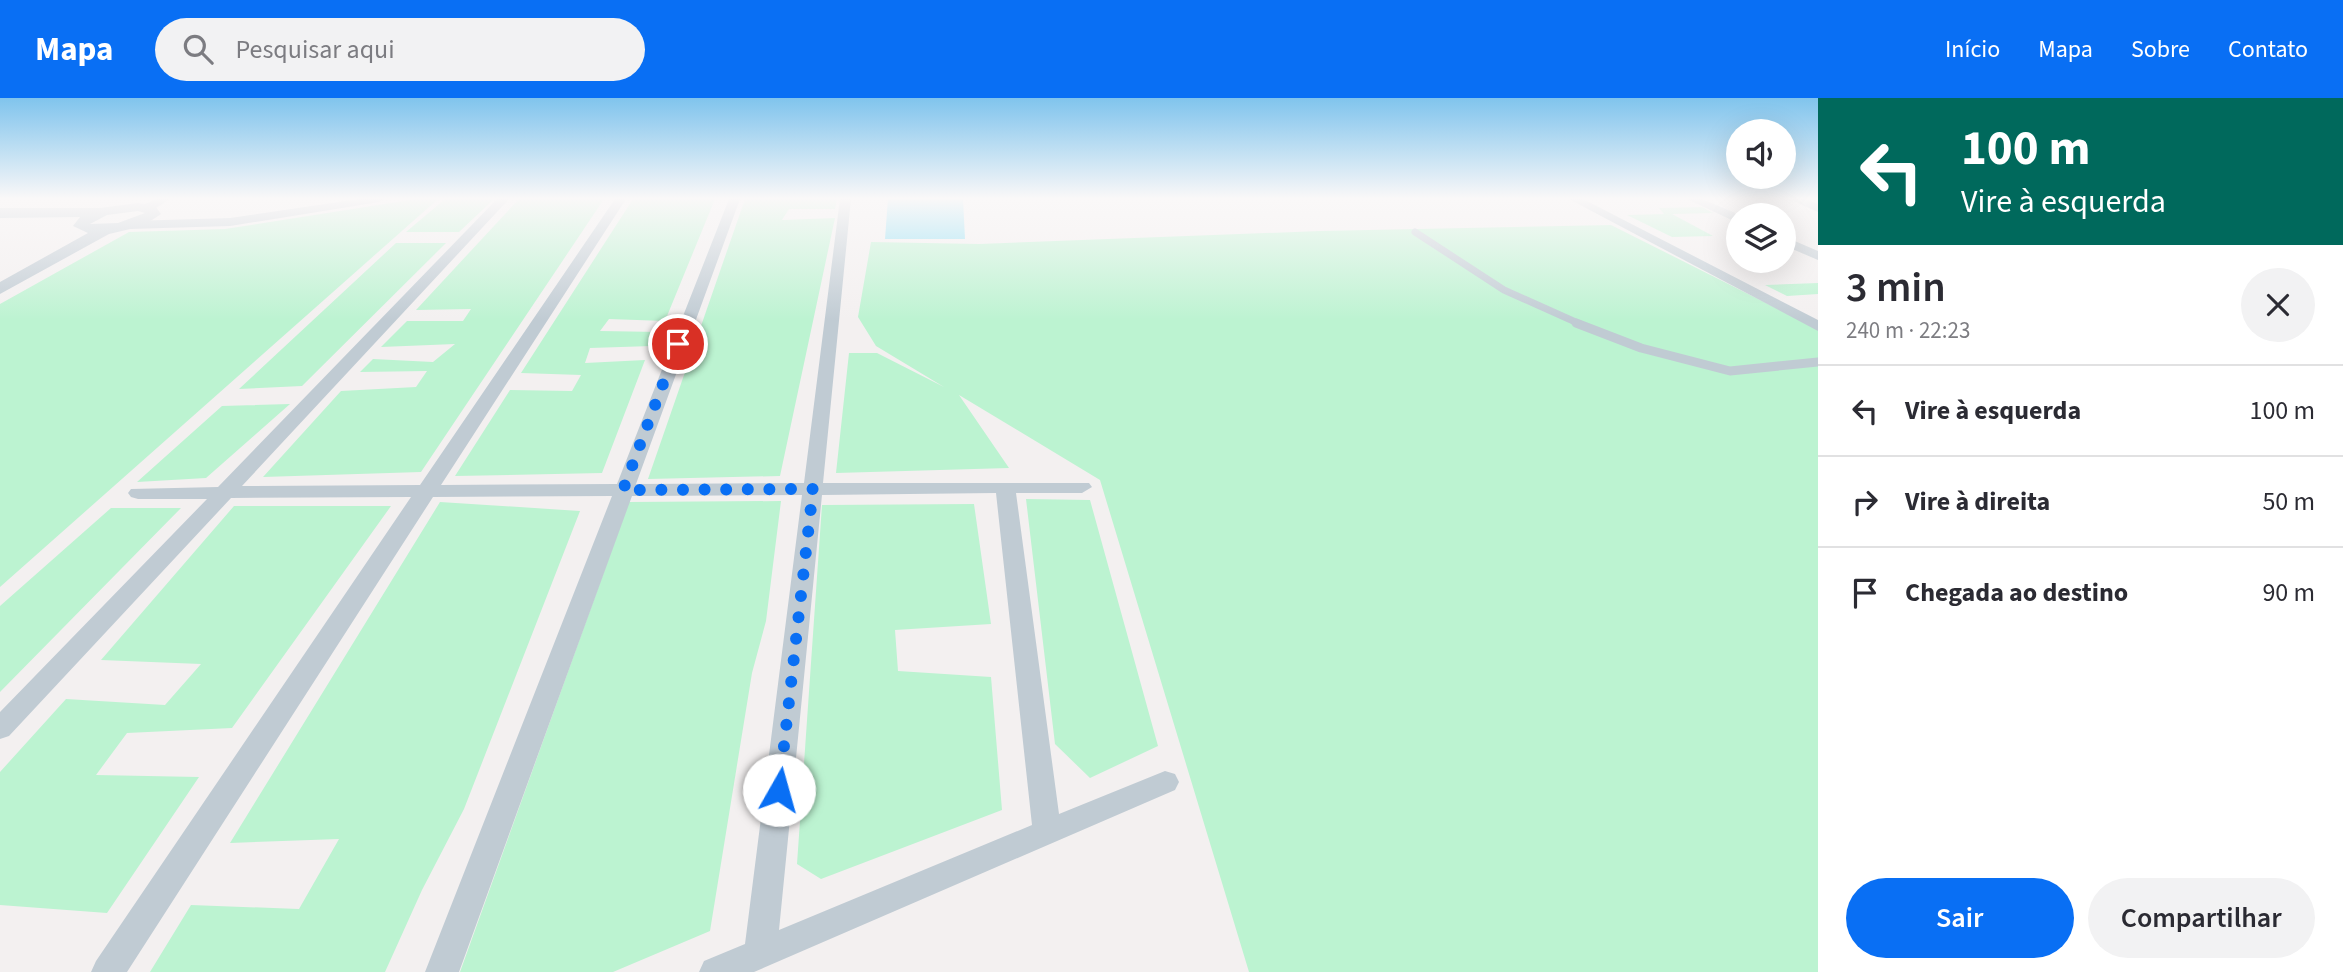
<!DOCTYPE html>
<html lang="pt">
<head>
<meta charset="utf-8">
<style>
	body { margin:0; font-family:"Source Sans 3",sans-serif; background:#f2f2f3; color:#2b2b33; height:100vh; display:flex; flex-direction:column; font-size:26px; white-space:nowrap }
	* { box-sizing:border-box; margin:0 }
	p { font-size:23px; color:#7c7c81 }
	.icon { flex:none; width:38px; height:38px; fill:none; stroke:currentColor; stroke-width:2; stroke-linecap:round; stroke-linejoin:round }
	.map { position:relative; flex:1; overflow:hidden }
	.details { display:flex; flex-direction:column; background:#fff; width:525px }
	.details>* { flex:none }
	.top-card { background:#00695c; color:#fff; overflow:hidden }
	.tools { position:absolute; left:1726px; top:21px; display:grid; gap:14px }
	.tools a { display:grid; place-items:center; width:70px; height:70px; border-radius:50%; background:#fff; box-shadow:0 7px 28px #0002; font-size:35px }
	.pin { position:absolute; display:grid; place-items:center; width:60px; height:60px; color:#fff; margin:-30px; border:4px solid #fff; border-radius:50%; box-shadow:0 2px 7px #0007 }
	.me { position:absolute; width:77px; margin:-38px; rotate:7deg; stroke-linejoin:round; filter:drop-shadow(0 0 5px #0008) }
	.turn { display:flex; align-items:center; gap:24px; height:147px; padding:0 28px; font-size:32px }
	.turn .icon { width:91px; height:91px; stroke-width:2.5 }
	.turn b { display:block; font-size:49px; line-height:60px }
	.round { display:grid; place-items:center; flex:none; width:74px; height:74px; border-radius:37px; background:#f2f2f3 }
	.summary { display:flex; align-items:center; justify-content:space-between; height:119px; padding:0 28px }
	h1 { font-size:42px; font-weight:600; line-height:52px }
	.button { display:flex; gap:14px; margin-top:auto; padding:14px 28px }
	.button a { flex:1; height:80px; border-radius:42px; background:#096ff4; color:#fff; font-size:28px; font-weight:600; line-height:80px; text-align:center }
	.button a+a { background:#f2f2f3; color:#2b2b33 }
	ul { padding:0; list-style:none }
	li { display:flex; align-items:center; gap:21px; height:91px; padding:0 28px; border-top:2px solid #e1e1e2 }
	li div { flex:1 }
	li b { display:block; font-size:26px }
	li em { font-style:normal }
	header { display:flex; align-items:center; gap:42px; box-sizing:border-box; height:98px; padding:0 35px; background:#096ff4; color:#fff }
	header strong { font-size:33px }
	nav { display:flex; gap:38px; margin-inline-start:auto; font-size:24px }
	.search { width:490px; height:63px; background:#f2f2f3; display:flex; align-items:center; gap:18px; box-sizing:border-box; padding:0 24px; border-radius:38px; color:#7c7c81; font-size:26px }
	main { display:flex; flex:1; min-height:0 }
	.map>svg:first-child { display:block }
</style>
</head>
<body>
<header>
<strong>Mapa</strong>
<div class="search"><svg class="icon" aria-label="search" viewBox="0 0 24 24"><circle cx="10" cy="10" r="6"/><path d="M15 15l6 6"/></svg>Pesquisar aqui</div>
<nav><a>Início</a><a>Mapa</a><a>Sobre</a><a>Contato</a></nav>
</header>
<main>
<div class="map">
<svg width="1818" height="874" viewBox="0 0 1818 874">
	<rect width="100%" height="100%" fill="#f3f0f0"/>
	<path fill="#bcf3d1" d="M416,101H438L0,489V206L129,134L225,131Z
		M445,101H494L459,134H406Z
		M519,101H604L421,374L263,379L341,293L416,289L427,273L360,274L373,261L433,264L455,246L381,249L407,223H463L471,211L416,212Z
		M633,101H715L665,223L609,221L600,233L660,234L652,248L590,250L585,265L645,262L602,375L455,378L510,292L572,293L581,277L521,275Z
		M745,101H837L835,111H789L782,122L835,120L780,378L648,381Z
		M1702,109L1713,115L1672,116L1713,138L1672,139L1627,117L1664,116L1659,110Z
		M1611,127L1818,231V874H1249L1100,382L959,297L1009,370L836,375L849,255H877L944,289L876,248L858,219L871,144L979,146L1320,133Z
		M396,145H446L302,288L239,291Z
		M1818,185V196L1787,198L1765,187Z
		M290,306L206,380L137,384L222,308Z
		M1026,401L1090,402L1158,648L1090,680L1055,646Z
		M781,403L766,523L752,575L710,833L613,874H460L629,404Z
		M440,404L580,413L464,711L422,792L385,874H150L191,807L299,811L339,741L230,745Z
		M974,406L991,526L895,532L898,573L991,579L1002,712L821,781L797,766L822,407Z
		M234,408H391L232,630L127,635L96,677L199,679L107,815L0,807V674L66,601L165,607L201,566L101,562Z
		M111,410H181L0,594V508Z"/>
	<path fill="#85ddf4" d="M888,101H963L965,141H885Z"/>
	<g fill="none" stroke-linecap="round" stroke-linejoin="round">
		<path stroke="#c0cbd3" stroke-width="7" d="M1415,134L1504,192L1580,226"/>
		<path stroke="#c0cbd3" stroke-width="9" d="M1576,225L1641,250L1730,273L1818,264"/>
		<path fill="#c0cbd3" fill-rule="evenodd" d="M156,101H170L151,113H143V107Z
			M359,101H385L379,104L230,128L130,131L124,127L130,123L230,120Z
			M497,101H509L242,388L420,387L615,101H626L441,387L617,386L729,101H740L636,386L804,385L840,101H851L823,385H1089L1092,389L1082,395H1016L1059,716L1165,673L1175,676L1179,684L1175,692L754,874H699L704,863L745,846L802,397L632,398L459,874H425L612,398L433,399L127,874H91L96,863L411,399L231,400L9,638L0,641V614L207,401H138L131,399L128,395L131,391L218,389ZM996,395L1032,727L779,832L822,397Z
			M1569,101H1583L1818,222V233Z
			M1687,101H1702L1740,117L1738,125Z
			M1789,101H1804L1818,106V114Z
			M1783,138L1818,153V162L1783,147Z"/>
		<path fill="#c0cbd3" fill-rule="evenodd" d="M138,105L155,108L161,116L143,128L109,136L0,196V184L88,135L73,128L80,119L0,120V110H100ZM138,113L145,115L118,125L90,126L107,117Z"/>
	</g>
	<linearGradient id="sky" x2="0" y2="1"><stop stop-color="#80c4ed"/><stop offset="0.45" stop-color="#faf8f8"/><stop offset="1" stop-color="#faf8f8" stop-opacity="0"/></linearGradient>
	<rect width="1818" height="223" fill="url(#sky)"/>
	<g fill="none" stroke-linecap="round" stroke-linejoin="round">
		<path stroke="#096ff4" stroke-width="12" stroke-dasharray="0 21.6" d="M678,246L623,392L813,391L779,692"/>
	</g>
</svg>
<div class="tools">
<a><svg class="icon" aria-label="sound" viewBox="0 0 24 24"><path d="M4 9h4l5-4v14l-5-4H4zM17 9q2 3 0 6"/></svg></a>
<a><svg class="icon" aria-label="layers" viewBox="0 0 24 24"><path d="M12 4l9 5-9 5-9-5zM3 14l9 5 9-5"/></svg></a>
</div>
<div class="pin" style="left:678px;top:246px;background:#d93025"><svg class="icon" aria-label="arrive" viewBox="0 0 24 24"><path d="M6 21V4h12l-3 4 3 4H6"/></svg></div>
<svg class="me" style="left:779px;top:692px" viewBox="-20 -20 40 40"><circle r="19" fill="#fff"/><path d="M0-13L10 11 0 6-10 11z" fill="#096ff4"/></svg>
</div>
<section class="details">
<div class="top-card">
<div class="turn"><svg class="icon" aria-label="left" viewBox="0 0 24 24"><path d="M17 20v-9H6M10 6l-5 5 5 5"/></svg><div><b>100 m</b>Vire à esquerda</div></div>
</div>
<div class="summary"><div><h1>3 min</h1><p>240 m · 22:23</p></div><a class="round"><svg class="icon" aria-label="close" viewBox="0 0 24 24"><path d="M6 6l12 12M18 6L6 18"/></svg></a></div>
<ul>
<li><svg class="icon" aria-label="left" viewBox="0 0 24 24"><path d="M17 20v-9H6M10 6l-5 5 5 5"/></svg><div><b>Vire à esquerda</b></div><em>100 m</em></li>
<li><svg class="icon" aria-label="right" viewBox="0 0 24 24"><path d="M7 20v-9h11M14 6l5 5-5 5"/></svg><div><b>Vire à direita</b></div><em>50 m</em></li>
<li><svg class="icon" aria-label="arrive" viewBox="0 0 24 24"><path d="M6 21V4h12l-3 4 3 4H6"/></svg><div><b>Chegada ao destino</b></div><em>90 m</em></li>
</ul>
<div class="button"><a>Sair</a><a>Compartilhar</a></div>
</section>
</main>
</body>
</html>
